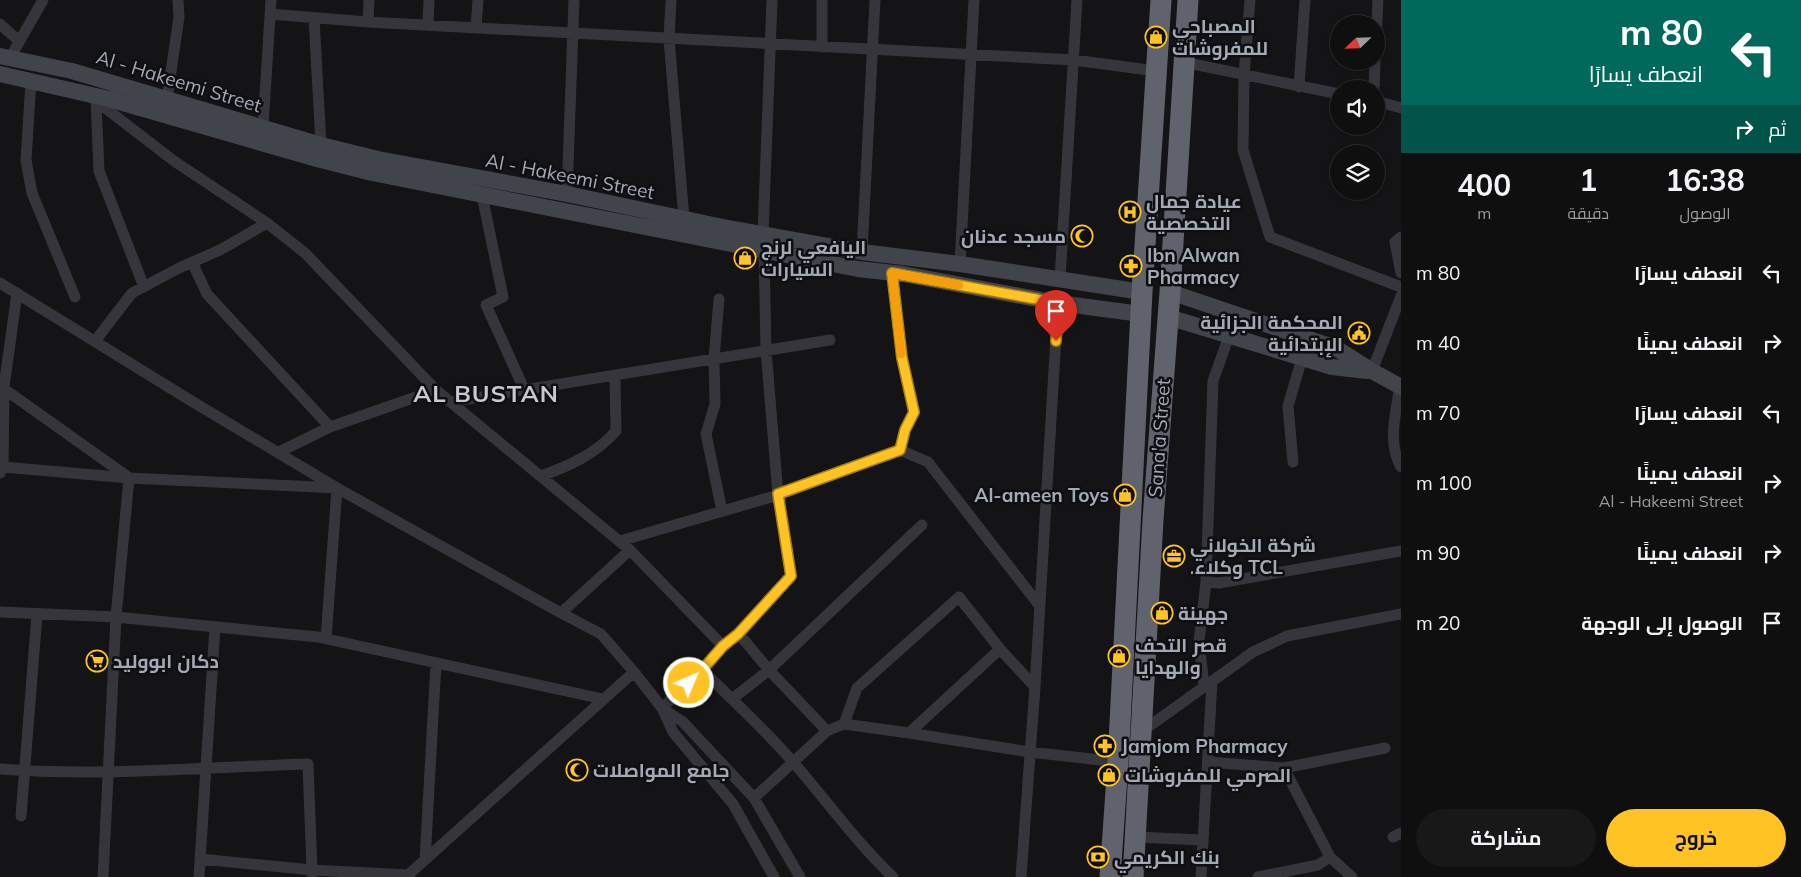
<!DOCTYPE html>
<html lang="ar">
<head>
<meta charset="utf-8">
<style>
	body { margin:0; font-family:Mulish,Cairo,sans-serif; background:#181819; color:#f1f3f6; direction:rtl; height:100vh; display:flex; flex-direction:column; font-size:19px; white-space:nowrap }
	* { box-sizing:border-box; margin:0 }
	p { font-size:16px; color:#9b9c9f }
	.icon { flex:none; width:28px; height:28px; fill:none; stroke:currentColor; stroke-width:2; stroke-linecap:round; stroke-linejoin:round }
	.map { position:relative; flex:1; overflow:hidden; direction:ltr }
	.panel { display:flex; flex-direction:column; background:#0f0f10; width:400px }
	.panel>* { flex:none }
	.guide { background:#00695c; color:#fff; overflow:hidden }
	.needle { width:32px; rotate:247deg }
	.controls { position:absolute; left:1330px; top:15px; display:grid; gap:10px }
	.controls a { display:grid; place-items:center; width:55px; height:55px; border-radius:50%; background:#0f0f10; box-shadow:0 1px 4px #0004,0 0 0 1px #2f2f30; font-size:25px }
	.pin { position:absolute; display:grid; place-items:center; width:42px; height:42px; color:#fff; margin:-51px -21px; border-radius:50% 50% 50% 0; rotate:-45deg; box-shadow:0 0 5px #0007 }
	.pin .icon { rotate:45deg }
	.me { position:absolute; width:55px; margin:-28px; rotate:45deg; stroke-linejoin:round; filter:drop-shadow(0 0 4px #0008) }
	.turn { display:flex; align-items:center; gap:18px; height:105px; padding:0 15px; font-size:22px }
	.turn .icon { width:65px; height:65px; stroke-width:2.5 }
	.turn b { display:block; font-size:35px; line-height:42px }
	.then { display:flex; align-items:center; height:48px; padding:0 15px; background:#0003; gap:10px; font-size:19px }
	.eta { display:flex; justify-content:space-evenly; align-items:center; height:85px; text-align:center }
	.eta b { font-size:30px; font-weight:700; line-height:35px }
	.action { display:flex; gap:10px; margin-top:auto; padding:10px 15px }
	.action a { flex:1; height:58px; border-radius:30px; background:#ffc423; color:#111; font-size:20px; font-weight:700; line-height:58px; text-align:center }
	.action a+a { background:#181819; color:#f1f3f6 }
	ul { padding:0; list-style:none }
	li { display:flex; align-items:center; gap:15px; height:70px; padding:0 15px }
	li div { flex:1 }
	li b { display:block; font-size:19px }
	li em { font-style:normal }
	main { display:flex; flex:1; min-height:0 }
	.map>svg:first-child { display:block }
</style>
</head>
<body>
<main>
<section class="panel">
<div class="guide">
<div class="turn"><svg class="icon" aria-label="left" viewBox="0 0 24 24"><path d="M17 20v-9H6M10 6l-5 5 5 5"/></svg><div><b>80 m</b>انعطف يسارًا</div></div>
<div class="then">ثم<svg class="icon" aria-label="right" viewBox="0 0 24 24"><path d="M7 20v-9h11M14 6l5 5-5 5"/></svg></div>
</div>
<div class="eta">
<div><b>16:38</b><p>الوصول</p></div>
<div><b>1</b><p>دقيقة</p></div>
<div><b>400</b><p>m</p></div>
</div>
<ul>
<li><svg class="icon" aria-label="left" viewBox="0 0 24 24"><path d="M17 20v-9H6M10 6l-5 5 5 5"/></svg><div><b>انعطف يسارًا</b></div><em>80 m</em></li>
<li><svg class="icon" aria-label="right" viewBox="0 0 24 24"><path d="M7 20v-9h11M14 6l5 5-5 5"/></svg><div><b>انعطف يمينًا</b></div><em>40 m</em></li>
<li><svg class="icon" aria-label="left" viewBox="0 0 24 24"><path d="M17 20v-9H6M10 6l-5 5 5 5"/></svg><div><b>انعطف يسارًا</b></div><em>70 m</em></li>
<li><svg class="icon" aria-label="right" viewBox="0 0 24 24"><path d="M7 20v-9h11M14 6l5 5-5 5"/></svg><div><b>انعطف يمينًا</b><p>Al - Hakeemi Street</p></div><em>100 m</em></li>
<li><svg class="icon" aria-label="right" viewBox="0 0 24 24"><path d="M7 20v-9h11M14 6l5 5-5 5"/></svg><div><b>انعطف يمينًا</b></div><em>90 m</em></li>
<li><svg class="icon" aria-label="arrive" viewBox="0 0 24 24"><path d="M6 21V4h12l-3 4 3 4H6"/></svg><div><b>الوصول إلى الوجهة</b></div><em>20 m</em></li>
</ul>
<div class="action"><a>خروج</a><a>مشاركة</a></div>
</section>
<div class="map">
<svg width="1401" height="877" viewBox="0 0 1401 877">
	<rect width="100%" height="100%" fill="#141416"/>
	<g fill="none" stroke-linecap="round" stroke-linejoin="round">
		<path stroke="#35353b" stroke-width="11" d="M671,0L669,39L684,219
			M822,0V47
			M1250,0L1244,75L1243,150L1270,237L1401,287
			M270,14L368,22L369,0
			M314,18L321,145
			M368,22L1074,60L1156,71
			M0,24L19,41
			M428,25L429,0
			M476,28L478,0
			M1376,42L1378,0
			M10,58L43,0
			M1183,62L1339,94
			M31,81L26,160L32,193L75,297
			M1299,87L1305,0
			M1374,89L1375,61
			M91,97L174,161L267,223L305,253L436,390L330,427L279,452
			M167,99L179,17L178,0
			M96,101L99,171L144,287
			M1376,101L1401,108
			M263,127L271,0
			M567,194L574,0
			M482,195L503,297L486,305L525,391
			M763,234L772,0
			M1401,237L1395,242L1401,273
			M764,250L766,350L778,495L900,450L928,462L1039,605
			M862,252L875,0
			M192,262L207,294L330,427
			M960,264L974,0
			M892,273L902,359L914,413L905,430L900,450
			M1060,279L1077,0
			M0,283L193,402L337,488L561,613L601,634L634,672L662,708L673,732L733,804L774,877
			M719,299L714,359L715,404L706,434L722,511
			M95,341L132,293L179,268L220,250L267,223
			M1372,371L1401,296
			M0,386L128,477
			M1400,386C1396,411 1387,444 1401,467
			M436,390L630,550L561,613
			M450,402L830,340
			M1293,462L1288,406L1302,358
			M0,467H3L4,387L17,293
			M0,473L3,467L129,478L337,488L326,639
			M541,476C569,466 596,454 616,431L615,376
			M620,541L778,495L791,576L739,634L723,646
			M630,550L723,646L702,670L662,708
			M1206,582L1219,583L1401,551
			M0,612L116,617L318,637L603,699
			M739,634L769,670L827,731
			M702,670C733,700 765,730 793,762C827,801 856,842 893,877
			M1204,687L1199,641L1206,582L1213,381L1229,336
			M732,699L769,670L922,525
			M662,708L683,722L754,798L800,877
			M844,724L857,688L959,597L1000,649L1035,687
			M1141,732L1253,652L1287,636L1401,614
			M909,733L1000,649
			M1208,762L1284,768L1385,748
			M1284,768L1330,857L1352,877
			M0,769C102,777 207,767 308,764L312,870L408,875
			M754,798L827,731L844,724L909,733L1030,752L1118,762
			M21,816L37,614
			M1135,837L1203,840
			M1393,837L1401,833
			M200,859L312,870V875
			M425,860L436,663
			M103,877L116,617L129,478
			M199,877L215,627
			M408,877V875L634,672
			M1021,877L1035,687L1058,303
			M1201,877L1212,681
			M1258,877L1318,865L1330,857"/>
		<path stroke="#42444c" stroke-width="16" d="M0,56L72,71L321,145L378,159L567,194L723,227L862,252L960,264L1142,292
			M0,74L109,99L317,159L372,173L858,269L903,274L1058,303L1141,314
			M1170,292L1336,348L1372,371L1401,387
			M1168,317L1332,367L1367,371"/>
		<path stroke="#60636d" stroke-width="21" d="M1110,877L1118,762L1142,292L1161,0
			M1133,877L1153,520L1170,292L1188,0"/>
	</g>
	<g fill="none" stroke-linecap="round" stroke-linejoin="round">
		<g stroke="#a67f17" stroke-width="12">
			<path id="route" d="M689,683L702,670L723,646L738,634L791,576L778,494L900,450L905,430L914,412L902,358L892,273L1058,303L1056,341"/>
		</g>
		<use href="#route" stroke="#ffc423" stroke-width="9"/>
		<path stroke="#f59e0b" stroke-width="9" d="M901,354L892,273L959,285"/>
	</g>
	<defs>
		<g id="shop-ring" transform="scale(1.125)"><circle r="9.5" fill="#0f0f11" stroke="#ffc423" stroke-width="1.5"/><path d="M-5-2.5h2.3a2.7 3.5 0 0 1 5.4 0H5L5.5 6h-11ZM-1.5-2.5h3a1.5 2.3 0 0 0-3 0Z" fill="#ffc423"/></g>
		<g id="hospital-ring" transform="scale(1.125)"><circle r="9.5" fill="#0f0f11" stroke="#ffc423" stroke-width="1.5"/><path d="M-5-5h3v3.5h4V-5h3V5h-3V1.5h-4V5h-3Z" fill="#ffc423"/></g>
		<g id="mosque-ring" transform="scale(1.125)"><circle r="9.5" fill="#0f0f11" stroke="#ffc423" stroke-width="1.5"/><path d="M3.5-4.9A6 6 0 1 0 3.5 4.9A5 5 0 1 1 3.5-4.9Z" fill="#ffc423"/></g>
		<g id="pharmacy-ring" transform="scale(1.125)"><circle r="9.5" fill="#0f0f11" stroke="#ffc423" stroke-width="1.5"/><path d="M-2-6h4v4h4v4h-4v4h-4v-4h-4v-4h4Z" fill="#ffc423"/></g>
		<g id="civic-ring" transform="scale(1.125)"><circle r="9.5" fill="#0f0f11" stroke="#ffc423" stroke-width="1.5"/><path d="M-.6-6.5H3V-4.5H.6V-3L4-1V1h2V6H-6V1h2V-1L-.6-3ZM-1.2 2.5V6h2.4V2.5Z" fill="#ffc423"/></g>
		<g id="office-ring" transform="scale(1.125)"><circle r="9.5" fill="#0f0f11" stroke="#ffc423" stroke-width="1.5"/><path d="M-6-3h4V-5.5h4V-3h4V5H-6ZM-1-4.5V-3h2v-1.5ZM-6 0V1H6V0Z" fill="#ffc423"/></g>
		<g id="supermarket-ring" transform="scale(1.125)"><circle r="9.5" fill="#0f0f11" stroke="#ffc423" stroke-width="1.5"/><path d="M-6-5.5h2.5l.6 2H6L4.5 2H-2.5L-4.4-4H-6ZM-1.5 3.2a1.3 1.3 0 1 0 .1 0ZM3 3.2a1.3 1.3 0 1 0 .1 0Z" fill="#ffc423"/></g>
		<g id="bank-ring" transform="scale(1.125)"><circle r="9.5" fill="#0f0f11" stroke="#ffc423" stroke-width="1.5"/><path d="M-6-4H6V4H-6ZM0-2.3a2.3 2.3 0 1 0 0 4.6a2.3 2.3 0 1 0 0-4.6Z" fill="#ffc423"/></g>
	</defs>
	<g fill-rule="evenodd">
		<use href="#shop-ring" x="1156" y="37"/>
		<use href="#hospital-ring" x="1130" y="212"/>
		<use href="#mosque-ring" x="1082" y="236"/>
		<use href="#shop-ring" x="745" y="258"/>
		<use href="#pharmacy-ring" x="1131" y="266"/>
		<use href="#civic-ring" x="1359" y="333"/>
		<use href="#shop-ring" x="1125" y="495"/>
		<use href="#office-ring" x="1174" y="556"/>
		<use href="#shop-ring" x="1162" y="613"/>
		<use href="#shop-ring" x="1119" y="656"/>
		<use href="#supermarket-ring" x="97" y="661"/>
		<use href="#pharmacy-ring" x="1105" y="746"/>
		<use href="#mosque-ring" x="577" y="770"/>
		<use href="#shop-ring" x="1109" y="775"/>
		<use href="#bank-ring" x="1098" y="857"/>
	</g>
	<g text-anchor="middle" stroke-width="5" stroke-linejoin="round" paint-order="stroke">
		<g font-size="19" font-weight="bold" fill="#a4a9b8" stroke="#0f0f11" text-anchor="start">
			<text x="1172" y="33">المصباحي<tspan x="1172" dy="22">للمفروشات</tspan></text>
			<text x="1146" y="208">عيادة جمال<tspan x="1146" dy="22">التخصصية</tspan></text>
			<text x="1066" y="243" text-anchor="end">مسجد عدنان</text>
			<text x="761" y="254">اليافعي لرنج<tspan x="761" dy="22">السيارات</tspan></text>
			<text x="1147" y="262">Ibn Alwan<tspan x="1147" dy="22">Pharmacy</tspan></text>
			<text x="1343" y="329" text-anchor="end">المحكمة الجزائية<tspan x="1343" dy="22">الإبتدائية</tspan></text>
			<text x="1109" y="502" text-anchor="end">Al-ameen Toys</text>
			<text x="1190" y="552">شركة الخولاني<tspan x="1190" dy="22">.وكلاء TCL</tspan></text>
			<text x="1178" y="620">جهينة</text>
			<text x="1135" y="652">قصر التحف<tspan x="1135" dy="22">والهدايا</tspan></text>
			<text x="113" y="668">دكان ابووليد</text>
			<text x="1121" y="753">Jamjom Pharmacy</text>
			<text x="593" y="777">جامع المواصلات</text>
			<text x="1125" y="782">الصرمي للمفروشات</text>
			<text x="1114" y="864">بنك الكريمي</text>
		</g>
		<g font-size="19" fill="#a4a9b8" stroke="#0f0f11">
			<text transform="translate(179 81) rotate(17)" y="7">Al - Hakeemi Street</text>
			<text transform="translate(570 176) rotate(11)" y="7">Al - Hakeemi Street</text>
			<text transform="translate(1159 438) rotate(-86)" y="7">Sana'a Street</text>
		</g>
		<g font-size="24" font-weight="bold" letter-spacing="1" fill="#c6c8d3" stroke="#0f0f11">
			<text x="486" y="402">AL BUSTAN</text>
		</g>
	</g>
</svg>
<div class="controls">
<a><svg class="needle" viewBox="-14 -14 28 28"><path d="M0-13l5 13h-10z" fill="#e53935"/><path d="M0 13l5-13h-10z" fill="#9b9c9f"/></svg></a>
<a><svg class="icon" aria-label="sound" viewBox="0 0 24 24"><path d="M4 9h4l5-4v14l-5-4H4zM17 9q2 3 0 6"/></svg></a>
<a><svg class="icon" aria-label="layers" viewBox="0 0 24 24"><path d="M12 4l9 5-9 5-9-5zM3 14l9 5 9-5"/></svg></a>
</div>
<div class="pin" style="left:1056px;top:341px;background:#d93025"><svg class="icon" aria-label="arrive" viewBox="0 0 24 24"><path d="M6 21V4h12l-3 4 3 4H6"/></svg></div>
<svg class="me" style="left:689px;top:683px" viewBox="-20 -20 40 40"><circle r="17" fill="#ffc423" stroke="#fff" stroke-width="3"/><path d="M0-11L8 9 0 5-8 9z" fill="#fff"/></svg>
</div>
</main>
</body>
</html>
